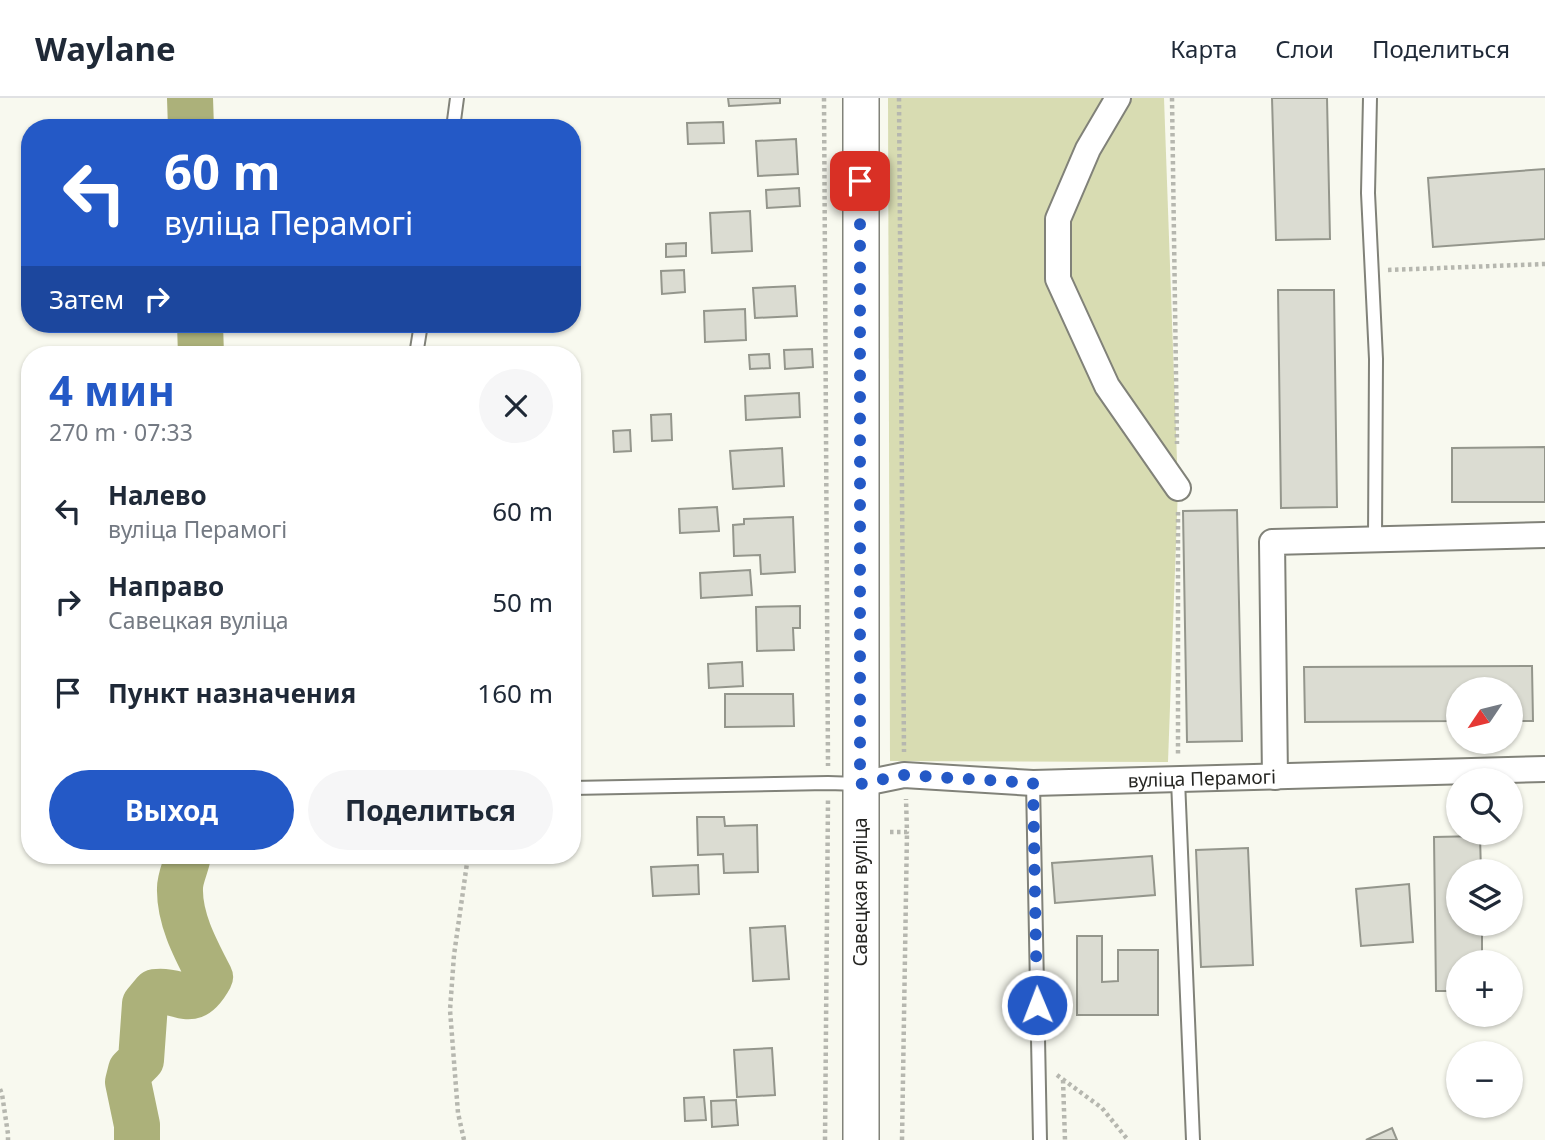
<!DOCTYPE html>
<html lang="ru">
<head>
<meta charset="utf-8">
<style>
	body { margin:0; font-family:"Noto Sans",sans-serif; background:#f6f6f7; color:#1f2937; height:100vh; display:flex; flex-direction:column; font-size:26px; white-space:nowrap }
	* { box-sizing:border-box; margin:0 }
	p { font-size:23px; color:#747a83 }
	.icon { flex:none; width:38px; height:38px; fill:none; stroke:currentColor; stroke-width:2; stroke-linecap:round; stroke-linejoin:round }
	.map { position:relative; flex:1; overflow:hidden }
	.side { position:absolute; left:21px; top:248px; width:560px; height:518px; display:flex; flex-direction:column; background:#fff; border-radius:28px; box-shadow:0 2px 5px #0004 }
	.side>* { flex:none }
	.banner { position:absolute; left:21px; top:21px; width:560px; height:214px; border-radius:28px; box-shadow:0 2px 5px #0004; background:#2459c6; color:#fff; overflow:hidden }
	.needle { width:46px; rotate:235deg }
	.fabs { position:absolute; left:1446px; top:579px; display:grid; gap:14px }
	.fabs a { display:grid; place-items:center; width:77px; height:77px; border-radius:50%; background:#fff; box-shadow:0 2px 5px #0004; font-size:35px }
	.pin { position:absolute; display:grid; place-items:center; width:60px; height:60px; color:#fff; margin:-30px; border-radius:14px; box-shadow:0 4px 10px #0006 }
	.me { position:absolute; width:77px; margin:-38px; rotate:359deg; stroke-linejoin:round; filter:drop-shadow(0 0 5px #0008) }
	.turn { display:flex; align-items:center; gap:24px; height:147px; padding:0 28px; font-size:32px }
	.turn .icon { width:91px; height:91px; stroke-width:2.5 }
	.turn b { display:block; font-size:49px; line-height:60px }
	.then { display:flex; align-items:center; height:66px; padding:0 28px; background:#0003; gap:14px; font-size:26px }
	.round { display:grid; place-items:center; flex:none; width:74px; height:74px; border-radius:37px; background:#f6f6f7 }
	.head { display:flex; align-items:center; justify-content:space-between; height:119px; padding:0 28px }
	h1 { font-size:42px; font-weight:700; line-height:52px; color:#2459c6 }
	.primary-button { display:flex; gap:14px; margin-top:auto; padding:14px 28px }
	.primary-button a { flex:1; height:80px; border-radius:42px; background:#2459c6; color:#fff; font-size:28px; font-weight:700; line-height:80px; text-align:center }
	.primary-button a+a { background:#f6f6f7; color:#1f2937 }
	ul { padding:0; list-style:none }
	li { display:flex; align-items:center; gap:21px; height:91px; padding:0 28px }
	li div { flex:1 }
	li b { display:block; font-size:26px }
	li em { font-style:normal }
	header { display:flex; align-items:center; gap:42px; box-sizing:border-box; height:98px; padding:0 35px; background:#fff; border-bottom:2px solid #e0e1e3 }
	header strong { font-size:33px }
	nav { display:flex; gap:38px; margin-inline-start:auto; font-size:24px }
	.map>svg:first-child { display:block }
</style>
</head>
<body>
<header>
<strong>Waylane</strong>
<nav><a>Карта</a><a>Слои</a><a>Поделиться</a></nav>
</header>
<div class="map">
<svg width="1545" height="1042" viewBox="0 0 1545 1042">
	<rect width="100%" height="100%" fill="#f8f9ef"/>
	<path fill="#d8dcb2" d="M888,0H1164L1178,390L1168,664L890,663Z"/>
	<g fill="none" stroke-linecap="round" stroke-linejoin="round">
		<path stroke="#acb17a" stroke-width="46" d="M190,0L191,30
			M200,226L201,257
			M137,1042V1027L128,984L131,972L141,962L145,906L155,894C182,890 191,914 210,879C196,852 179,821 180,790C180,780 186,768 188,758"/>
	</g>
	<path fill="#dbdcd2" stroke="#94968c" stroke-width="2" d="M728,0H780V5L729,8Z
		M1272,0H1327L1330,141L1276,142Z
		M723,24L724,45L688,46L687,25Z
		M796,41L798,76L758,78L756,43Z
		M1545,71V141L1433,149L1428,80Z
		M799,90L800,108L767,110L766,92Z
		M750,113L752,153L712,155L710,115Z
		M686,145V158L666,159V146Z
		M684,172L685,194L662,196L661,173Z
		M795,188L797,218L755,220L753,190Z
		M1278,192H1334L1337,409L1281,410Z
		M745,211L746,242L705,244L704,213Z
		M812,251L813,269L785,271L784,252Z
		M769,256L770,270L750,271L749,257Z
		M799,295L800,319L746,322L745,298Z
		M671,316L672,342L652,343L651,317Z
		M630,332L631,353L614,354L613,333Z
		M1545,349V404H1452V350Z
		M782,350L784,388L733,391L730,353Z
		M717,409L719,433L680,435L679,411Z
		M1237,412L1242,643L1187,644L1183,413Z
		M793,419L795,474L761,476L760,457L734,458L733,427L744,426V421Z
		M750,472L752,497L701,500L700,475Z
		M800,508V530H793L794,552L757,553L756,509Z
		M742,564L743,588L709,590L708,566Z
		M1532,568L1533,623H1510V592H1458V623L1305,624L1304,569Z
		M725,596H793L794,628L725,629Z
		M697,719H724L725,728L757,727L758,774L724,775L723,756L698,757Z
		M1480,738L1481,774H1458V826H1482V864H1458V893H1436L1434,739Z
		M1248,750L1253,867L1201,869L1196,752Z
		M1152,758L1155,797L1055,805L1052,765Z
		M698,767L699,796L653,798L651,769Z
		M1409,786L1413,844L1361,848L1356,791Z
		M785,828L789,881L753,883L750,830Z
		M1077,838H1102V884L1118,883V852H1158V917H1077Z
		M772,950L775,997L737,999L734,952Z
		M704,999L706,1022L685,1023L684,1000Z
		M736,1002L738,1027L712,1029L711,1003Z
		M1392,1030L1397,1042H1366Z"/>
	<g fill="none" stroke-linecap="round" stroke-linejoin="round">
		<g stroke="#818279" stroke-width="16">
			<path id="lane" d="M1370,0L1368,95L1376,261L1375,442
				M453,30L457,0
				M416,257L421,226
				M1178,682L1193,1042
				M1033,685L1040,1042
				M572,690L828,685L859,686"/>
		</g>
		<g stroke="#818279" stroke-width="28">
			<g id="street">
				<path d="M1118,0L1088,51L1058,121V181L1107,288L1178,390"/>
				<path d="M1275,679L1272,444L1545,437"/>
				<path id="s1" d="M860,686L904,677L1033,685L1545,671"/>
			</g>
		</g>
		<g stroke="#818279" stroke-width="38">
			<path id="secondary" d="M861,0V1042"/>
		</g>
		<path stroke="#b6b7af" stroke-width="4.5" stroke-dasharray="3.5 3.5" stroke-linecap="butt" d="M824,0L828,668
			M899,0L904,654
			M1172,0L1177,346
			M1388,172L1545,166
			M1178,414V657
			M890,734H907L906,701
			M1057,977L1102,1010L1128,1042
			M1063,982L1065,1042
			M0,991L2,996L8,1036V1042
			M464,1042L458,1015L450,912L454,857L468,758
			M825,1042L828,701
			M902,1042L907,734"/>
		<use href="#lane" stroke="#fff" stroke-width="12"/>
		<use href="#street" stroke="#fff" stroke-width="24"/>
		<use href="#secondary" stroke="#fff" stroke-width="35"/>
	</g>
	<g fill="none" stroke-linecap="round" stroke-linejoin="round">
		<path stroke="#2459c6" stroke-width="12" stroke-dasharray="0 21.6" d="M860,83V686L904,677L1033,685L1037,907"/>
	</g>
	<g text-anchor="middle" stroke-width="7" stroke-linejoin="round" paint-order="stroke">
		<g font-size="19" fill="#262623" stroke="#fff">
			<text dy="7" stroke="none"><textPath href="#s1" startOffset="343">вуліца Перамогі</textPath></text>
			<text transform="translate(860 794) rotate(-90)" y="7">Савецкая вуліца</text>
		</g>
	</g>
</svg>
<div class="fabs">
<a><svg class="needle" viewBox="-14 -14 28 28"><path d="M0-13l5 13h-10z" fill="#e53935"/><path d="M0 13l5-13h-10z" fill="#747a83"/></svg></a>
<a><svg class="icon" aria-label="search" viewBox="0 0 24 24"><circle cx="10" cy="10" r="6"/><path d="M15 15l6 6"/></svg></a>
<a><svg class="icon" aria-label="layers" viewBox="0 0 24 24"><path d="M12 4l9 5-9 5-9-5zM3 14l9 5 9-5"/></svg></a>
<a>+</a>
<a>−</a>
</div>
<div class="pin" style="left:860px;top:83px;background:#d93025"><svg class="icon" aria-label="arrive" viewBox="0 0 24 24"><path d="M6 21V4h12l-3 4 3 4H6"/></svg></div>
<svg class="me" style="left:1037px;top:907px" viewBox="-20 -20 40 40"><circle r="17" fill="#2459c6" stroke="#fff" stroke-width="3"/><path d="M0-11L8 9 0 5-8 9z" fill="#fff"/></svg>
<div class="banner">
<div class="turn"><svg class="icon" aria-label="left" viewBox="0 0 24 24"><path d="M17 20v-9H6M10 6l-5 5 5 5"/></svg><div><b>60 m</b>вуліца Перамогі</div></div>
<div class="then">Затем<svg class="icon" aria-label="right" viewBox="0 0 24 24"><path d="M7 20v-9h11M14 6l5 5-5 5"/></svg></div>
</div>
<section class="side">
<div class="head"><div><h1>4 мин</h1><p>270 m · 07:33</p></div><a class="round"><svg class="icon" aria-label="close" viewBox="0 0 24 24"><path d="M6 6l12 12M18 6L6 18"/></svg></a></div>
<ul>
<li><svg class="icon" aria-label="left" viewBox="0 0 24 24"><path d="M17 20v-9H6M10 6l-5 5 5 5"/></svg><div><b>Налево</b><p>вуліца Перамогі</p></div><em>60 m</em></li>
<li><svg class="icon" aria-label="right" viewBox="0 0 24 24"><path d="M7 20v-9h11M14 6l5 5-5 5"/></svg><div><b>Направо</b><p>Савецкая вуліца</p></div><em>50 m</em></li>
<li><svg class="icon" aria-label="arrive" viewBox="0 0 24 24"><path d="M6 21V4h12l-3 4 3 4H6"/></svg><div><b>Пункт назначения</b></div><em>160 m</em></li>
</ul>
<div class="primary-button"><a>Выход</a><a>Поделиться</a></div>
</section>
</div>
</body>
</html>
